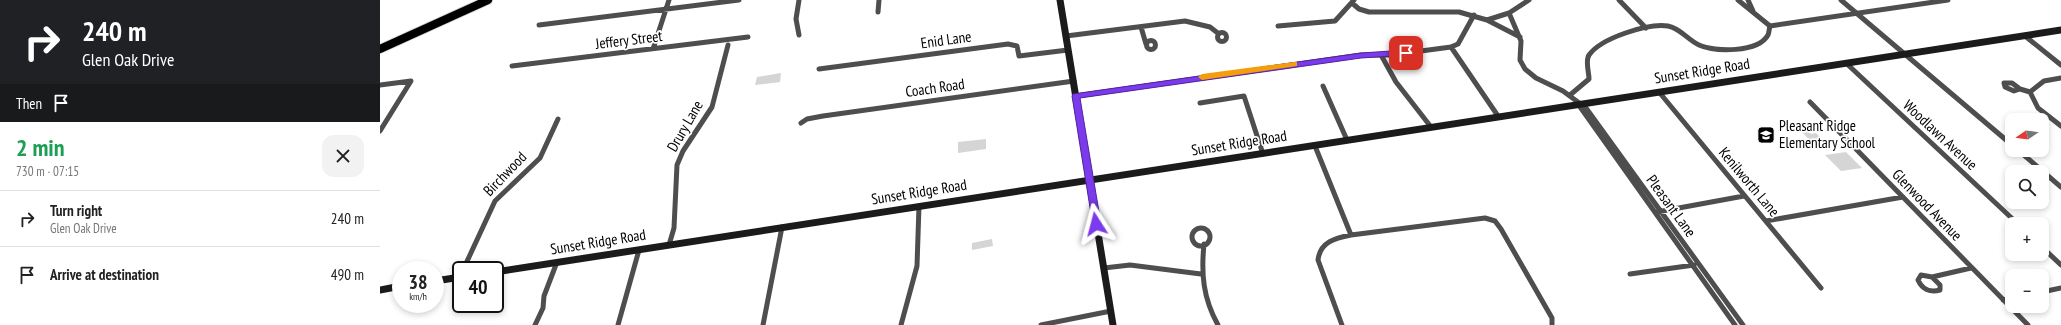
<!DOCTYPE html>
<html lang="en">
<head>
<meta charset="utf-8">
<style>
	body { margin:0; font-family:"PT Sans Narrow",sans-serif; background:#f2f2f2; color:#222; height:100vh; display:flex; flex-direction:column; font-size:15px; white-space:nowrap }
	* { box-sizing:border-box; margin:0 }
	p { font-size:13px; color:#767676 }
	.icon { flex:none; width:22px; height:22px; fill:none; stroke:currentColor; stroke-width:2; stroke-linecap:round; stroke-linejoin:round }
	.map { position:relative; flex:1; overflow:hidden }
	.drawer { display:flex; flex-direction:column; background:#fff; width:380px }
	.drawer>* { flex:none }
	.banner { background:#202124; color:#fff; overflow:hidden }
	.needle { width:26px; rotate:257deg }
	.fabs { position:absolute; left:1625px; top:113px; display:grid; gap:8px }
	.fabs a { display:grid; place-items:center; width:44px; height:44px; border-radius:8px; background:#fff; box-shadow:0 2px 6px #0003; font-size:20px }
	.speed { position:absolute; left:12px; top:261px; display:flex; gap:8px; font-size:20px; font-weight:700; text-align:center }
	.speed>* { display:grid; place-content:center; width:52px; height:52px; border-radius:50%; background:#fff; box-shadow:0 2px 6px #0003; line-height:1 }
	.speed small { font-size:10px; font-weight:400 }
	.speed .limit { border:2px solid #111; border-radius:6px; background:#fff; color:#111 }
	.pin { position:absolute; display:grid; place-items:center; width:34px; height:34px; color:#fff; margin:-17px; border-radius:8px; box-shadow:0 2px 6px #0006 }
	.me { position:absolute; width:44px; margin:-22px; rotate:351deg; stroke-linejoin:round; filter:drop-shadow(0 0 3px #0008) }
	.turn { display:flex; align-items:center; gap:14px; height:84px; padding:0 16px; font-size:18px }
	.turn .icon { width:52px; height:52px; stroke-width:2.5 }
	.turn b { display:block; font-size:28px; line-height:34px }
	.then { display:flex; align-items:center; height:38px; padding:0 16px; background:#0003; gap:8px; font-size:15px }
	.round { display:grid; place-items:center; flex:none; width:42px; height:42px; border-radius:12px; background:#f2f2f2 }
	.overview { display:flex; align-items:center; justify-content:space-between; height:68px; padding:0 16px }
	h1 { font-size:24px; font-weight:700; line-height:30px; color:#1e9e55 }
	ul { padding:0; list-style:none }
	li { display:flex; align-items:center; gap:12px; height:56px; padding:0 16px; border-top:1px solid #e0e0e0 }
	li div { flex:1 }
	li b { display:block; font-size:15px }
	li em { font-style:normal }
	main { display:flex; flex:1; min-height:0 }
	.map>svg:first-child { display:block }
</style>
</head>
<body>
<main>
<section class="drawer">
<div class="banner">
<div class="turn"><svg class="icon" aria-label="right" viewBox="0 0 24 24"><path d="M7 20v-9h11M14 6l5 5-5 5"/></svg><div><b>240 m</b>Glen Oak Drive</div></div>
<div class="then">Then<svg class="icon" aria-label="arrive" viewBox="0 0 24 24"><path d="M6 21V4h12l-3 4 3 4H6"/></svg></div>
</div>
<div class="overview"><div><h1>2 min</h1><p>730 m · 07:15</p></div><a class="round"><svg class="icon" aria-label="close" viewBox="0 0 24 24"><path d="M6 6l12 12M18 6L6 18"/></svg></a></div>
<ul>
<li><svg class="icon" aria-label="right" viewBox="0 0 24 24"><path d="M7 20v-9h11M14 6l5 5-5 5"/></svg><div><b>Turn right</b><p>Glen Oak Drive</p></div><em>240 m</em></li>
<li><svg class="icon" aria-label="arrive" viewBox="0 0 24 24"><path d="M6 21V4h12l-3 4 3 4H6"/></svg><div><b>Arrive at destination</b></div><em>490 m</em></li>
</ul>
</section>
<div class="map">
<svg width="1681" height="325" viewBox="0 0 1681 325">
	<rect width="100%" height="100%" fill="#fff"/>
	<path fill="#d5d5d5" d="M401,73L400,82L375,85L377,77Z
		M1420,122L1431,134L1436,133L1445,142L1433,144L1414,123Z
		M606,139V149L578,153V142Z
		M1466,152L1482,168L1461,171L1445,155Z
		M612,239L613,246L592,250V243Z"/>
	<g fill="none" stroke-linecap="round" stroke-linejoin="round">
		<g stroke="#dbdbdb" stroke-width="10">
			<path id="primary" d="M0,49L108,0"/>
		</g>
		<path stroke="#4e4e4e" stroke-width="5" d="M419,0L416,19L419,35
			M1149,0L1129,13L1141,41L1140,60L1145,69L1156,78L1183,91L1206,108L1363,325
			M1239,0L1266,28
			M1358,0L1390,26
			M1368,0L1373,11
			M1461,0L1632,145
			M972,3L979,9L989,12H1079L1107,20L1140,37
			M498,12L499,0
			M1107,20L1129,13
			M159,25L359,0
			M898,26L955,21L974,0
			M1390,26L1568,0
			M761,27L766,44
			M837.5 37a4.5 4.5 0 1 1 9 0a4.5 4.5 0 1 1-9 0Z
			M686,36L805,21L830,27L839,34
			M1645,36L1681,65
			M766.5 45a4.5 4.5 0 1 1 9 0a4.5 4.5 0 1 1-9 0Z
			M1071,47L1118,116
			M273,49L289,0
			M1001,55L1016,82L1051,127
			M1466,63L1638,224
			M132,66L368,37
			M439,69L628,44L637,46L639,56L688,50
			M1624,83H1632L1640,89L1634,91L1625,87Z
			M0,85L31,81L0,131
			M943,86L967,140
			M1640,89L1650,92
			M1279,92L1441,288
			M1650,92L1658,108L1681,126
			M1650,92L1664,81L1681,78
			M1190,95L1209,79C1209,72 1205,61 1209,55C1221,38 1268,23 1288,26C1300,28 1308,40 1319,45C1335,52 1378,53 1388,35C1389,33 1389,29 1390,26
			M696,96L981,55H1011L1071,47L1078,44L1094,15
			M1430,102L1648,325
			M820,103L864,96L883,154
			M1198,104L1355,325
			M421,123L427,119L443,116L694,81
			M935,146L971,235
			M1638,150L1681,187
			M1277,212L1364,196
			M1386,221L1523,197
			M812 237a9 9 0 1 1 18 0a9 9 0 1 1-18 0Z
			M824,244C821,274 823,298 838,325
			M289,245L294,228L297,165L303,151L332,107L348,45
			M1662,247L1681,265
			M724,268L750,265L821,274
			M83,270L115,201L160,158L178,119
			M1250,274L1314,265
			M1541,275L1552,277L1560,285V290C1550,293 1542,289 1538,280Z
			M1552,277L1591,268
			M1662,292L1681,288
			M1623,300L1632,298
			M155,325L163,308L164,296L177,262
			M238,325L259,250
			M383,325L402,227
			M521,325L537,266L539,206
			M661,325L731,311
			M962,325L938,260C940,242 955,238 971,235L1105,218L1115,221L1121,229L1172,318V325"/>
		<path stroke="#1b1b1b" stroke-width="7" d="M680,0L733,325
			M115,272L1681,30
			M55,281L81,277
			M0,290L21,286"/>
		<use href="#primary" stroke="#000" stroke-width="8"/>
	</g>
	<path fill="#7c3aed" stroke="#51269a" d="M1026,50L1030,53L1029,55L981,58L700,98L721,224L716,227L713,226L692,96L693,94L981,53Z"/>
	<path fill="#f59e0b" d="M914,62H917V66L822,80L818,77L822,74Z"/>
	<defs>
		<g id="school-square" transform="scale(0.9)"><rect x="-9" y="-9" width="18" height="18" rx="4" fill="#000" stroke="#fff"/><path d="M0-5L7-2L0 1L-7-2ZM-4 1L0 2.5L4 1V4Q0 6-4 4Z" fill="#fff"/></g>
	</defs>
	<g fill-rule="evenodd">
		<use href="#school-square" x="1386" y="135"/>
	</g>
	<g text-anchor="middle" stroke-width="3.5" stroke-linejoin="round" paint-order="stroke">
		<g font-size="15" fill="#000" stroke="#fff">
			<text transform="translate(249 40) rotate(-7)" y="5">Jeffery Street</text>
			<text transform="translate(566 40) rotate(-8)" y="5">Enid Lane</text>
			<text transform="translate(1322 71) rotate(-9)" y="5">Sunset Ridge Road</text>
			<text transform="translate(555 88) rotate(-8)" y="5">Coach Road</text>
			<text transform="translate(305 126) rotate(-60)" y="5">Drury Lane</text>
			<text transform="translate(1560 135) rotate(43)" y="5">Woodlawn Avenue</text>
			<text transform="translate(859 143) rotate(-9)" y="5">Sunset Ridge Road</text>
			<text transform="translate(125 174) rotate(-46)" y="5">Birchwood</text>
			<text transform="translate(1369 182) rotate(50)" y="5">Kenilworth Lane</text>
			<text transform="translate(539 192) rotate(-9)" y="5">Sunset Ridge Road</text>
			<text transform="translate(1547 205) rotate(46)" y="5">Glenwood Avenue</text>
			<text transform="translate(1291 206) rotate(54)" y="5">Pleasant Lane</text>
			<text transform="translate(218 242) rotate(-9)" y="5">Sunset Ridge Road</text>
		</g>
		<g font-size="15" fill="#000" stroke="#fff" text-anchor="start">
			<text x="1399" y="131">Pleasant Ridge<tspan x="1399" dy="17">Elementary School</tspan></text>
		</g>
	</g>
</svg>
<div class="fabs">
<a><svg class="needle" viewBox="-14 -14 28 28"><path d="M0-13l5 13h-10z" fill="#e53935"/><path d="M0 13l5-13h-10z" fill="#767676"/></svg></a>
<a><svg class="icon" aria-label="search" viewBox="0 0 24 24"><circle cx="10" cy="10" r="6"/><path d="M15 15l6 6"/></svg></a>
<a>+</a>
<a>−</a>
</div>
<div class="speed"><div>38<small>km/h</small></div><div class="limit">40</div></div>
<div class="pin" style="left:1026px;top:53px;background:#d93025"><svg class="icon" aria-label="arrive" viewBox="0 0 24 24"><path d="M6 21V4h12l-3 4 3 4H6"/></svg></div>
<svg class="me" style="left:716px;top:224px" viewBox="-20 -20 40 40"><path d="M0-17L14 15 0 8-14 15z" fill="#7c3aed" stroke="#fff" stroke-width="4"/></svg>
</div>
</main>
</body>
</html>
